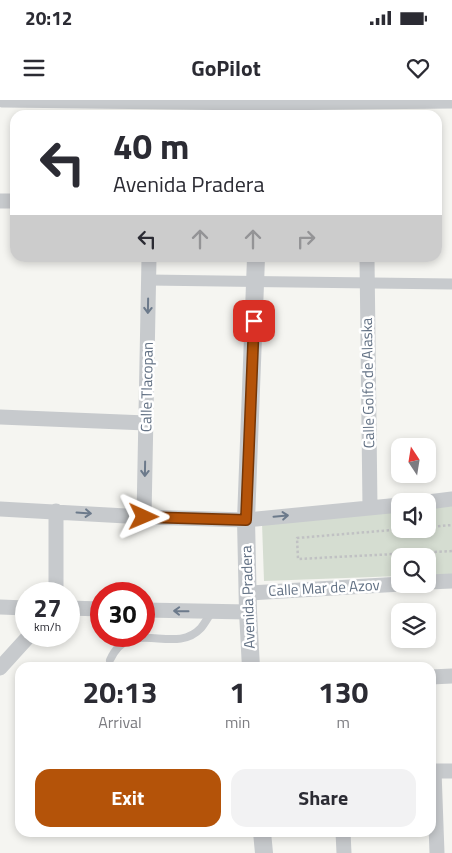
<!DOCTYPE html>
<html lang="en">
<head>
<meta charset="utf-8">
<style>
	body { margin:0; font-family:"Titillium Web",sans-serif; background:#f2f2f3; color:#2b2b33; height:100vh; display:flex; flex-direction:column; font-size:19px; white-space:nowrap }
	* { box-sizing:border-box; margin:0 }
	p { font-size:16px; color:#7c7c81 }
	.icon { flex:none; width:28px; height:28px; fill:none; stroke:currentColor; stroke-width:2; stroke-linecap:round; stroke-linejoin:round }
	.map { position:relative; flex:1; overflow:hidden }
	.sheet { position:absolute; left:15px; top:562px; width:421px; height:175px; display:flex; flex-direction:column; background:#fff; border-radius:15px; box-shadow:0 2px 8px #0003 }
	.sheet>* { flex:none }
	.hud { position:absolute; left:10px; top:10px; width:432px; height:152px; border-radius:15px; box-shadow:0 2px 8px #0003; background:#fff; color:#2b2b33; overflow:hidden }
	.needle { width:32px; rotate:348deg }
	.controls { position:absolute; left:391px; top:338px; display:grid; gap:10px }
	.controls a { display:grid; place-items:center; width:45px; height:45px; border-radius:10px; background:#fff; box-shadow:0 2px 8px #0003; font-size:25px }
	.speed { position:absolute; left:15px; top:482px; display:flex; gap:10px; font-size:25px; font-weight:700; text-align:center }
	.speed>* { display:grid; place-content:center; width:65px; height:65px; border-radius:50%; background:#fff; box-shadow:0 2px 8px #0003; line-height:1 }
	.speed small { font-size:12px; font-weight:400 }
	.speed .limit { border:8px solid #d22; background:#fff; color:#111 }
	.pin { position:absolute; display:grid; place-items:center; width:42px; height:42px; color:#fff; margin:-21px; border-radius:10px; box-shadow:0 2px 8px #0006 }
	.me { position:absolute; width:55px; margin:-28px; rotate:91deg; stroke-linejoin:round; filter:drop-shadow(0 0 4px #0008) }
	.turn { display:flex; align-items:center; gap:18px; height:105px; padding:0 20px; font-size:22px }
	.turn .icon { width:65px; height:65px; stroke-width:2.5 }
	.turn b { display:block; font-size:35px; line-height:42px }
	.lanes { display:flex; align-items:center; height:48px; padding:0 20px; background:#0003; justify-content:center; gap:25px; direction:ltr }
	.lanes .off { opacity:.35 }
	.eta { display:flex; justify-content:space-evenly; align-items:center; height:85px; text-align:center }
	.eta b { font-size:30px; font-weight:700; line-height:35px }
	.action { display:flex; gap:10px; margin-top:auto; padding:10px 20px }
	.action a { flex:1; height:58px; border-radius:15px; background:#b45309; color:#fff; font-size:20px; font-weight:700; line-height:58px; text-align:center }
	.action a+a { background:#f2f2f3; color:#2b2b33 }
	.status { display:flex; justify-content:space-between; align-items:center; height:35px; padding:0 25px; background:#fff; direction:ltr }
	.status svg { height:14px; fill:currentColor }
	header { display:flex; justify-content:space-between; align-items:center; height:65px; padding:0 20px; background:#fff; font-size:22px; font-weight:700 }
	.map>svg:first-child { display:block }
</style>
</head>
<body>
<div class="status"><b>20:12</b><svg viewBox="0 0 49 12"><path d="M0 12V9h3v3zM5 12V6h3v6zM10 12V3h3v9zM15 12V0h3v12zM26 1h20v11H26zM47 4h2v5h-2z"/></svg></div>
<header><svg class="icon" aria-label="menu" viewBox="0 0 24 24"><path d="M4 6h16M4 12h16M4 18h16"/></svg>GoPilot<svg class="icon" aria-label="heart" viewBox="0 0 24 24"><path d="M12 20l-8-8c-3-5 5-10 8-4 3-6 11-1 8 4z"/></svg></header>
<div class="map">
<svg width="452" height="753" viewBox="0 0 452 753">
	<rect width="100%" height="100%" fill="#f5f5f1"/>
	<path fill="#d5ddd1" d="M452,406V474L428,475V456H400V476L264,481L262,423L400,411V429H428V408Z"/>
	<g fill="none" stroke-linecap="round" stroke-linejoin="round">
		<path stroke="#c0c1c3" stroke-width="2.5" stroke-dasharray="2.5 2.5" stroke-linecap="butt" d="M428,427L452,425
			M404,429L297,438L298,459L452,451"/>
		<path stroke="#c7cacd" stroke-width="8" d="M110,560C130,515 174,557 201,528C205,523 208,517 212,512"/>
		<path stroke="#c7cacd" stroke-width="11" d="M149,180L452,184"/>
		<path stroke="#c7cacd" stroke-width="15" d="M3,0L260,3L452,1
			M0,101H15
			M367,158L370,408
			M0,317L146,323
			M428,402L452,399
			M0,409L144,417L246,420L400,405
			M144,417L149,158
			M428,482L452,481
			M248,493L401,484
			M56,494V411
			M0,507L26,508
			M69,508L101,509
			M144,510L248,512
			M0,568L29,536
			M431,577L452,576
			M431,671H452
			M434,671L437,753
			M343,732L344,753"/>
		<path stroke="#c7cacd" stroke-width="18" d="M260,15V0
			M251,568L248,512L246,420L256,158
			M262,732L264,753"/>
	</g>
	<defs><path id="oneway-shaft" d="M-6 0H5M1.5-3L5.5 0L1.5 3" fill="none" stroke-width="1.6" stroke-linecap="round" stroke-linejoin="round" transform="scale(1.25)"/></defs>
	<g stroke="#6c7a8b">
		<use href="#oneway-shaft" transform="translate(148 206) rotate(91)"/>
		<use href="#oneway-shaft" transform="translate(145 369) rotate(91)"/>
		<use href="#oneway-shaft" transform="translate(84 413) rotate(4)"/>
		<use href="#oneway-shaft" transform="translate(281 416) rotate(-5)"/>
		<use href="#oneway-shaft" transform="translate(181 511) rotate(-179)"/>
	</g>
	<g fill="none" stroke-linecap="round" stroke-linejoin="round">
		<g stroke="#753606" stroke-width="12">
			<path id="route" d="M144,417L246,420L254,221"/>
		</g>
		<use href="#route" stroke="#b45309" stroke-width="9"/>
	</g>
	<g text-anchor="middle" stroke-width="5" stroke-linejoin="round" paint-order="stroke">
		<g font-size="15" fill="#627184" stroke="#fff">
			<text transform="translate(368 283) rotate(-91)" y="5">Calle Golfo de Alaska</text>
			<text transform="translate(147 287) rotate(-89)" y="5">Calle Tlacopan</text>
			<text transform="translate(324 488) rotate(-3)" y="5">Calle Mar de Azov</text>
			<text transform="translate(248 497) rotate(-92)" y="5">Avenida Pradera</text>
		</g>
	</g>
</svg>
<div class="controls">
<a><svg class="needle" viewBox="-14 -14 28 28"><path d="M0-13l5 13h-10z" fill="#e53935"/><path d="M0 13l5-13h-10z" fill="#7c7c81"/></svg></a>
<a><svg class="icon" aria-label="sound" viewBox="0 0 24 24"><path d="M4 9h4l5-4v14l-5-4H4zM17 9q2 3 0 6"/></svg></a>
<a><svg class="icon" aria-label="search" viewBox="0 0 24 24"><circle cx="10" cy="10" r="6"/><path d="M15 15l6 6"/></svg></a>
<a><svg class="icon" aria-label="layers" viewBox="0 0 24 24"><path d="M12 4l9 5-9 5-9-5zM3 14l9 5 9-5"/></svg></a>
</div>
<div class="speed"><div>27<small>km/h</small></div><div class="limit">30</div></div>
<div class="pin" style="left:254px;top:221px;background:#d93025"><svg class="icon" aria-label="arrive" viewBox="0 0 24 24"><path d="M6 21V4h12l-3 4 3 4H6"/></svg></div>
<svg class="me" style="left:144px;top:417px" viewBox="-20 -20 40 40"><path d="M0-17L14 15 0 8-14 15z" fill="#b45309" stroke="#fff" stroke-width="4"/></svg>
<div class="hud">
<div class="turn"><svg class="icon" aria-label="left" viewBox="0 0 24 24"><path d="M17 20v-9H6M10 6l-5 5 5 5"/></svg><div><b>40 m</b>Avenida Pradera</div></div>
<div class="lanes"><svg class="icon" aria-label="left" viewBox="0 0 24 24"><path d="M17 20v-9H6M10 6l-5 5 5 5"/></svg><svg class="icon off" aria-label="ahead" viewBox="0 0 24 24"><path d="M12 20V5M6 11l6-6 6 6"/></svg><svg class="icon off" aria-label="ahead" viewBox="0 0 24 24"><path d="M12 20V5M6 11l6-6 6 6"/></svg><svg class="icon off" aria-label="right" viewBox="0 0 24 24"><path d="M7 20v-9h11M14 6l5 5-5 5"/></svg></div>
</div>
<section class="sheet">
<div class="eta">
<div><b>20:13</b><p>Arrival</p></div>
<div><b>1</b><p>min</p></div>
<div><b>130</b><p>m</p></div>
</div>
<div class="action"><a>Exit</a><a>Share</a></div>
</section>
</div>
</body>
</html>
